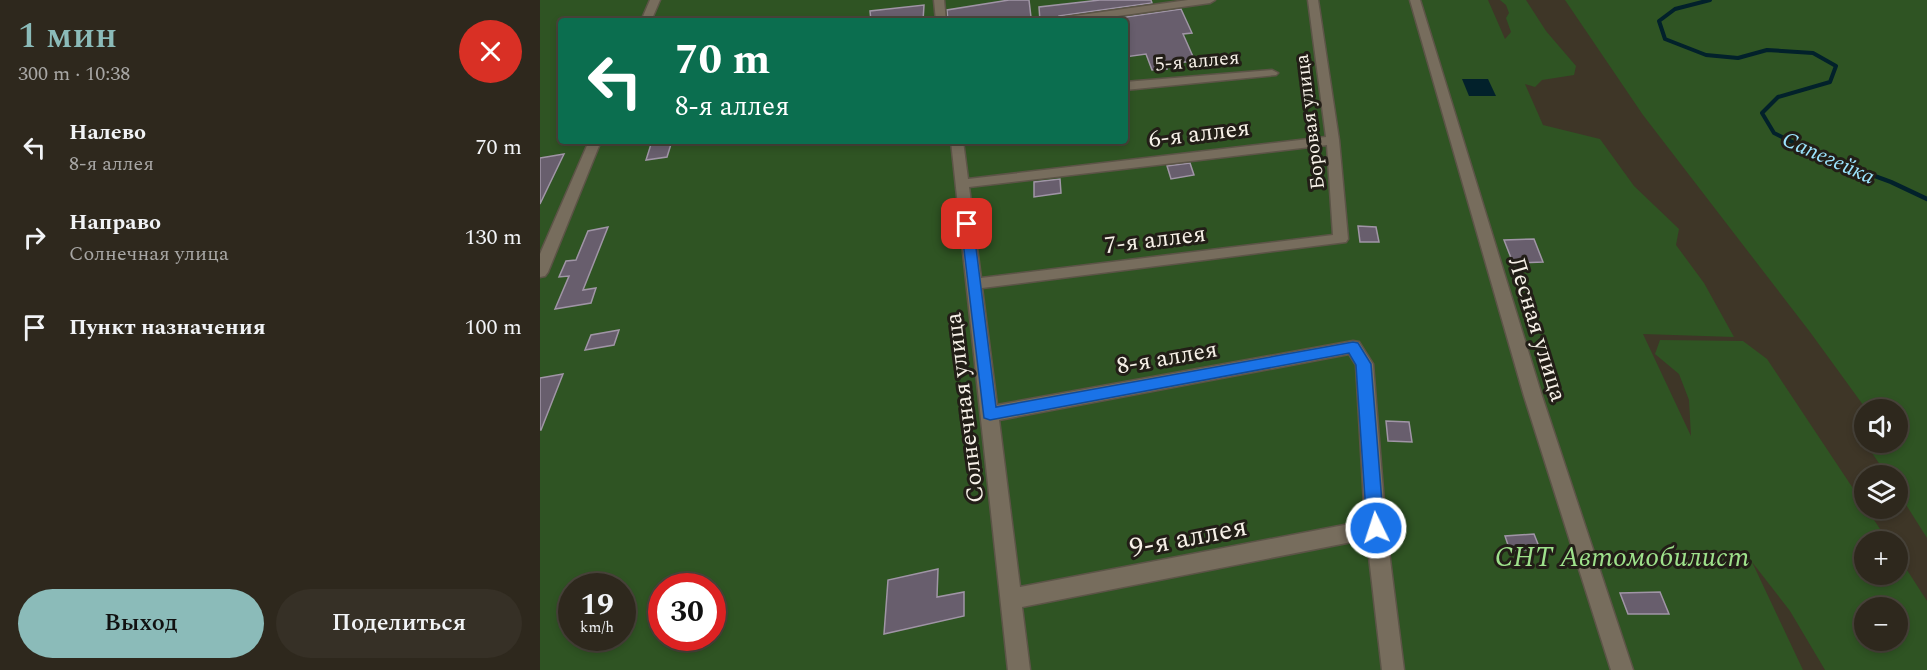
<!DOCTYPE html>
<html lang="ru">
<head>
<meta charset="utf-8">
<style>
	body { margin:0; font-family:Spectral,serif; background:#363026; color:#f1f3f6; height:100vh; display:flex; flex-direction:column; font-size:22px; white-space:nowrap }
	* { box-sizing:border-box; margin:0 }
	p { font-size:20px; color:#a7a6a4 }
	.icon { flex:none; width:33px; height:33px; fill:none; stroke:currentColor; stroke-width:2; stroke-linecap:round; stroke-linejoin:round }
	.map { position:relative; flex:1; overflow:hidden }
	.panel { display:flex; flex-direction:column; background:#2e281d; width:540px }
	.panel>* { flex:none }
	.top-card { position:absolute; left:18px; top:18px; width:570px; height:126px; border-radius:6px; box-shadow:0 3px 9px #0003,0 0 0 2px #49443b; background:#0b6e4f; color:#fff; overflow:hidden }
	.buttons { position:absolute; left:1314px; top:399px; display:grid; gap:12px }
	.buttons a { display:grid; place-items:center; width:54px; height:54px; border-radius:50%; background:#2e281d; box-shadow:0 3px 9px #0003,0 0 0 2px #49443b; font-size:30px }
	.speed { position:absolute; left:18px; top:573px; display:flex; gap:12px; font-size:30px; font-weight:700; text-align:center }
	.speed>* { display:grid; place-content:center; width:78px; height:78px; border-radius:50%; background:#2e281d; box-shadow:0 3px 9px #0003,0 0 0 2px #49443b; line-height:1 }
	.speed small { font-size:15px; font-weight:400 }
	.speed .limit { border:9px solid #d22; background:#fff; color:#111 }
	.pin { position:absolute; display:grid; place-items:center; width:51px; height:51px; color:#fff; margin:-26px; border-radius:12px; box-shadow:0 3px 9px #0006 }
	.me { position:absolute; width:66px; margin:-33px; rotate:356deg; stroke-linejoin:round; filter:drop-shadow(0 0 4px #0008) }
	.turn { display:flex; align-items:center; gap:21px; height:126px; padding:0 18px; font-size:27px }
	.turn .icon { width:78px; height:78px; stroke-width:2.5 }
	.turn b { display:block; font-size:42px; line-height:51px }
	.round { display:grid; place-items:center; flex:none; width:63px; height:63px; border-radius:32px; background:#363026 }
	.headline { display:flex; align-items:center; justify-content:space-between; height:102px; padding:0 18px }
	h1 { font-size:36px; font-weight:600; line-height:45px; color:#8bbbb9 }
	.cta { display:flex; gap:12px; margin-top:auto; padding:12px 18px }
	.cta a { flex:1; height:69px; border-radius:36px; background:#8bbbb9; color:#111; font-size:24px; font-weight:600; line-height:69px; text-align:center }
	.cta a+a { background:#363026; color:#f1f3f6 }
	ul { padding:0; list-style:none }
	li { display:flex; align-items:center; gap:18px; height:90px; padding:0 18px }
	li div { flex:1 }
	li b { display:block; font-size:22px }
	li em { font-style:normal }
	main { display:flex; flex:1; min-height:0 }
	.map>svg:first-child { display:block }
</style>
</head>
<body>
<main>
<section class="panel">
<div class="headline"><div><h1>1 мин</h1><p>300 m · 10:38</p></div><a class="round" style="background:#d93025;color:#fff"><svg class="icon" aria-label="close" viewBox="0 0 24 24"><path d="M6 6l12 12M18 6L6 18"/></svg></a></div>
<ul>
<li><svg class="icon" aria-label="left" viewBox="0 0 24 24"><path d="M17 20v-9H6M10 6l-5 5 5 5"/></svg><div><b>Налево</b><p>8-я аллея</p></div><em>70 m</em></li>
<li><svg class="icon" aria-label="right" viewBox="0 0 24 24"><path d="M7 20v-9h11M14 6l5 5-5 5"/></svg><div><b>Направо</b><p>Солнечная улица</p></div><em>130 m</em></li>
<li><svg class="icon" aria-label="arrive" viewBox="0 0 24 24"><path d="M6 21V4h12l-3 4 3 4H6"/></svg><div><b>Пункт назначения</b></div><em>100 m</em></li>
</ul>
<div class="cta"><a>Выход</a><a>Поделиться</a></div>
</section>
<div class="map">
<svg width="1387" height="670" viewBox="0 0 1387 670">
	<rect width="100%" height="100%" fill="#3e3627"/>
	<path fill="#2f5423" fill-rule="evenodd" d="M0,0H948L965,39L971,32L966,18L969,13L966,5L960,0H986L1006,31L1036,66L1034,75L1002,80L995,87L985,84L1003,125L1060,139L1094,186L1139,229L1136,245L1164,283L1194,337L1103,334L1151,436L1149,400L1139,374L1115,354L1120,340L1203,341L1227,359L1348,541L1324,542V574H1358V556L1387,601V670H1285L1250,611L1212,562L1263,670H0ZM21,21H585V141H21ZM32,586H82V638H32ZM122,586H172V638H122ZM1324,608H1358V640H1324Z
		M1025,0H1387V538L1358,492V476L1347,475L1328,447V443L1358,442V410L1326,409L1270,332L1103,115Z"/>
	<path fill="#02212b" d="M922,79H948L956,96H929Z"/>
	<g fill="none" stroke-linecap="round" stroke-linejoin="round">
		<path stroke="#02212b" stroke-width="4" d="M1170,0L1135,9L1119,21L1125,39L1166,55L1198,58L1227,50L1273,53L1296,66L1290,82L1238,97L1222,113L1234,133L1287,159L1309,167"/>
		<path stroke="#02212b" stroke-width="4.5" d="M1305,165L1351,182L1387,199"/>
	</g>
	<path fill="#685e6d" stroke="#a095a6" stroke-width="1.5" d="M469,0H489L491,17L462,21H408L407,10Z
		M560,0H611L612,3L519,16L512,21H500L499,7Z
		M384,5L383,21H331L330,11Z
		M641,9L652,33L643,34L655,61L625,64L627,69L612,70L606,54L585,57V21H558Z
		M112,141H132L127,157L106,160Z
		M24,154L0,204V158Z
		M650,163L654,175L631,179L627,166Z
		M520,179L521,193L494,197V182Z
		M818,226L836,227L839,242H820Z
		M68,227L43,290L56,288L51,303L15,309L29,276L19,277L26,261L36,260L48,231Z
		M994,239L1003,262L973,263L964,240Z
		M79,330L74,345L45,350L51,335Z
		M23,374L1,430H0V378Z
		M846,421L869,422L872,442L848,441Z
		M994,534L1000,549L970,551L965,536Z
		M398,569L397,597L424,592V616L344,634L348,580Z
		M1120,592L1129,614H1088L1080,593Z"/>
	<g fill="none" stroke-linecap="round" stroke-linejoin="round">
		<g stroke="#5c5447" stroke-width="3">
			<path id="minor" d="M110,0H120L111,21H101Z
				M394,0H404L406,21H396Z
				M648,0H675L670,3L542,21H514L519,18Z
				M768,0H778L799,140L808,239L806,242L442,288L457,405L813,341L819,342L833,364L846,528L864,670H842L827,539L482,607L490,670H468L411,141H423L428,179L786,137ZM787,145L793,235L441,278L429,187ZM809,354L816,365L825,521L480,587L459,420Z
				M870,0H880L1002,396L1093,670H1071L984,396Z
				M732,70L738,73L736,75L585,90V82Z
				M49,141H61L8,272L5,276L0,277V254Z"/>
		</g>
		<use href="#minor" fill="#776d5d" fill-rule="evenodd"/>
	</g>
	<path fill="#1a73e8" stroke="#114b97" stroke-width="1.5" d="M427,220L433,224L456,407L813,342L818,343L831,364L844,528L842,533L836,536L830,533L827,528L816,365L809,353L450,420L444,418L421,224Z"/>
	<g text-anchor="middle" stroke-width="6" stroke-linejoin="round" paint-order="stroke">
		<g font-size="20" fill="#f7f1e8" stroke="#221e17">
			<text transform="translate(657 60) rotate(-5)" y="7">5-я аллея</text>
			<text transform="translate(769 122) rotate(-97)" y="7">Боровая улица</text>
		</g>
		<g font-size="22" font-style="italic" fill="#9ce4fe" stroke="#221e17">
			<text transform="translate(1289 157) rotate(24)" y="8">Сапегейка</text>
		</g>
		<g font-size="24" fill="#f7f1e8" stroke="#221e17">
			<text transform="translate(659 133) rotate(-7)" y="8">6-я аллея</text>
			<text transform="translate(615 239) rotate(-7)" y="8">7-я аллея</text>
			<text transform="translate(998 329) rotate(73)" y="8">Лесная улица</text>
			<text transform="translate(627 357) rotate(-10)" y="8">8-я аллея</text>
			<text transform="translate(424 408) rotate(-97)" y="8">Солнечная улица</text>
		</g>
		<g font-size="28" fill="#f7f1e8" stroke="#221e17">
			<text transform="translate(648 536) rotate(-11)" y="10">9-я аллея</text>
		</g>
		<g font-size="28" font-style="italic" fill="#9ee18b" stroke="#221e17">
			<text x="1082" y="566">СНТ Автомобилист</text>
		</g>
	</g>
</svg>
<div class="buttons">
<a><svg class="icon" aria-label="sound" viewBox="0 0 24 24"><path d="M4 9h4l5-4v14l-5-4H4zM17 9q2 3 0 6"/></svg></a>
<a><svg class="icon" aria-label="layers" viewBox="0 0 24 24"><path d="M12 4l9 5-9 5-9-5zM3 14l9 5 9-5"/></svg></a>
<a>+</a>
<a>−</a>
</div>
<div class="speed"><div>19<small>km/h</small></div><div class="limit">30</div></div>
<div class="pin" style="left:427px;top:224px;background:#d93025"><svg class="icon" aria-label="arrive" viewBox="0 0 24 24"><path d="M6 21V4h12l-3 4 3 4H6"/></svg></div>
<svg class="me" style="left:836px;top:528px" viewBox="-20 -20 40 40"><circle r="17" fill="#1a73e8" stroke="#fff" stroke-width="3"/><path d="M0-11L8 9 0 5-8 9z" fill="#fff"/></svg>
<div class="top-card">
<div class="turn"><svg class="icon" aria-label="left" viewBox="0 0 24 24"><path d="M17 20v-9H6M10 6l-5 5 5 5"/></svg><div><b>70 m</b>8-я аллея</div></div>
</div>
</div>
</main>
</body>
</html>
